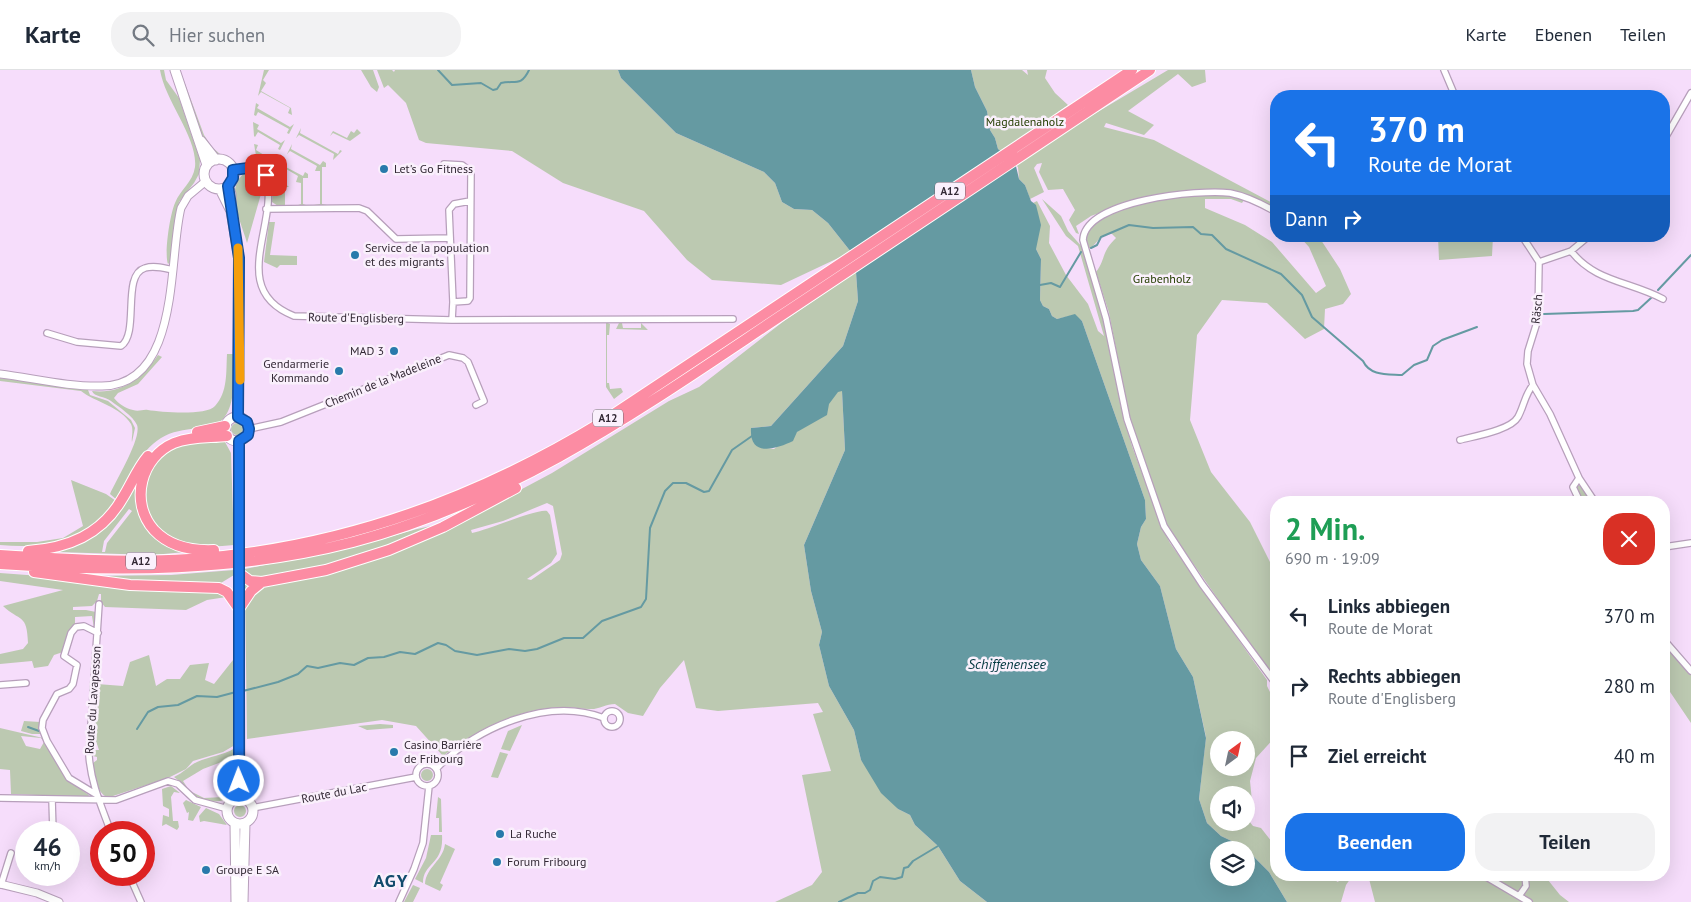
<!DOCTYPE html>
<html lang="de">
<head>
<meta charset="utf-8">
<style>
	body { margin:0; font-family:"PT Sans",sans-serif; background:#f2f2f3; color:#1f2937; height:100vh; display:flex; flex-direction:column; font-size:19px; white-space:nowrap }
	* { box-sizing:border-box; margin:0 }
	p { font-size:16px; color:#747a83 }
	.icon { flex:none; width:28px; height:28px; fill:none; stroke:currentColor; stroke-width:2; stroke-linecap:round; stroke-linejoin:round }
	.map { position:relative; flex:1; overflow:hidden }
	.details { position:absolute; left:1270px; top:426px; width:400px; height:385px; display:flex; flex-direction:column; background:#fff; border-radius:20px; box-shadow:0 5px 20px #0002 }
	.details>* { flex:none }
	.top-card { position:absolute; left:1270px; top:20px; width:400px; height:152px; border-radius:20px; box-shadow:0 5px 20px #0002; background:#1a73e8; color:#fff; overflow:hidden }
	.needle { width:32px; rotate:33deg }
	.buttons { position:absolute; left:1210px; top:661px; display:grid; gap:10px }
	.buttons a { display:grid; place-items:center; width:45px; height:45px; border-radius:50%; background:#fff; box-shadow:0 5px 20px #0002; font-size:25px }
	.speed { position:absolute; left:15px; top:751px; display:flex; gap:10px; font-size:25px; font-weight:700; text-align:center }
	.speed>* { display:grid; place-content:center; width:65px; height:65px; border-radius:50%; background:#fff; box-shadow:0 5px 20px #0002; line-height:1 }
	.speed small { font-size:12px; font-weight:400 }
	.speed .limit { border:8px solid #d22; background:#fff; color:#111 }
	.pin { position:absolute; display:grid; place-items:center; width:42px; height:42px; color:#fff; margin:-21px; border-radius:10px; box-shadow:0 2px 8px #0006 }
	.me { position:absolute; width:55px; margin:-28px; rotate:359deg; stroke-linejoin:round; filter:drop-shadow(0 0 4px #0008) }
	.turn { display:flex; align-items:center; gap:18px; height:105px; padding:0 15px; font-size:22px }
	.turn .icon { width:65px; height:65px; stroke-width:2.5 }
	.turn b { display:block; font-size:35px; line-height:42px }
	.then { display:flex; align-items:center; height:48px; padding:0 15px; background:#0003; gap:10px; font-size:19px }
	.round { display:grid; place-items:center; flex:none; width:52px; height:52px; border-radius:20px; background:#f2f2f3 }
	.head { display:flex; align-items:center; justify-content:space-between; height:85px; padding:0 15px }
	h1 { font-size:30px; font-weight:800; line-height:38px; color:#1e9e55 }
	.primary-button { display:flex; gap:10px; margin-top:auto; padding:10px 15px }
	.primary-button a { flex:1; height:58px; border-radius:20px; background:#1a73e8; color:#fff; font-size:20px; font-weight:800; line-height:58px; text-align:center }
	.primary-button a+a { background:#f2f2f3; color:#1f2937 }
	ul { padding:0; list-style:none }
	li { display:flex; align-items:center; gap:15px; height:70px; padding:0 15px }
	li div { flex:1 }
	li b { display:block; font-size:19px }
	li em { font-style:normal }
	header { display:flex; align-items:center; gap:30px; box-sizing:border-box; height:70px; padding:0 25px; background:#fff; border-bottom:1px solid #e0e1e3 }
	header strong { font-size:24px }
	nav { display:flex; gap:28px; margin-inline-start:auto; font-size:18px }
	.search { width:350px; height:45px; background:#f2f2f3; display:flex; align-items:center; gap:12px; box-sizing:border-box; padding:0 18px; border-radius:20px; color:#747a83; font-size:19px }
	.map>svg:first-child { display:block }
</style>
</head>
<body>
<header>
<strong>Karte</strong>
<div class="search"><svg class="icon" aria-label="search" viewBox="0 0 24 24"><circle cx="10" cy="10" r="6"/><path d="M15 15l6 6"/></svg>Hier suchen</div>
<nav><a>Karte</a><a>Ebenen</a><a>Teilen</a></nav>
</header>
<div class="map">
<svg width="1691" height="832" viewBox="0 0 1691 832">
	<rect width="100%" height="100%" fill="#f6ddfb"/>
	<path fill="#bcc9b1" fill-rule="evenodd" d="M160,0H164L166,10L179,28L200,90L199,104L194,113L179,132L171,191L168,194C164,184 170,144 175,133C180,120 193,112 195,97C198,68 165,31 160,0Z
		M180,0L204,65L212,77L221,85C201,79 183,20 180,0Z
		M264,0H269L263,10L266,13L261,21L291,38L292,45L288,43L290,38L261,22L258,26Z
		M361,0H373L379,17L377,22L371,17Z
		M377,0H392L394,2L395,0H618L621,8L676,63L764,102L775,113L782,132L794,139L812,140L828,153L851,182L781,215L712,210L687,190L644,141L563,113L512,81L426,73L419,70L406,33L388,15L384,18Z
		M971,0H1022L1028,5L1027,0H1047L1045,8L1055,23L1068,35L1058,42L1069,59L1168,0H1205L1206,12L1192,17L1178,4L1128,41L1154,55L1144,65L1106,53L1104,57L1154,70L1276,135V139L1229,119L1129,132L1091,146L1076,156L1079,164L1076,163L1069,150L1075,140L1063,119L1048,120L1039,102L1042,93L1037,94L1034,98L1044,122L1030,129L1025,115L1019,109L1018,97L998,79L995,68L990,60L987,41L975,17Z
		M256,33L259,35L257,38L290,57L294,54L289,64L287,63L289,59L258,42L256,46L254,45Z
		M253,52L259,55L257,59L281,73L285,70L280,80L278,79L280,75L258,62L255,67L254,66Z
		M301,58L300,63L338,84L340,80L342,81L333,90L334,84L299,65L296,68Z
		M357,59L361,63L350,71L333,63L330,66L333,61L347,68L351,61L354,63Z
		M254,74L258,75L256,80L272,90L276,86L273,93L264,95L257,91Z
		M292,74L291,79L320,95L323,91L326,93V97H322V134L327,135H314L320,134V101H315L317,96L290,81L287,84Z
		M283,90L282,95L303,106L305,102L308,104V108H303V134L309,136H295L301,134V113L296,112L298,106L281,96L278,100Z
		M248,101L257,104L263,117L247,173C241,151 222,115 248,101Z
		M277,107L289,117H285V135L289,136H278L272,132L274,108Z
		M1203,125L1232,126L1244,130L1242,133L1231,129H1205V138L1245,155L1272,172L1316,223L1326,216L1309,177L1299,166L1319,167L1340,199L1351,224L1343,234L1325,239L1324,259L1305,269L1267,233L1222,230L1197,265L1190,350L1211,402L1250,452L1276,504V608L1259,588L1167,456L1138,376L1128,341L1109,243L1096,202C1106,189 1101,182 1116,168L1112,164C1098,163 1099,174 1088,179C1073,135 1177,128 1203,125Z
		M1042,129L1061,146L1068,161L1083,178L1103,246L1121,337L1132,376L1162,457L1170,473L1267,610V616L1276,634V666L1256,688L1250,711L1253,741L1249,751L1253,756L1261,758L1276,777V805H1325L1338,812L1343,805H1353L1346,815L1341,832H1287L1269,802L1244,777L1221,766L1207,753L1199,729L1206,667L1193,607L1176,579L1160,516L1141,490L1137,474L1141,457L1146,449L1145,430L1082,251L1074,245L1057,249L1052,246L1049,239L1043,236L1040,230L1041,189L1036,179L1033,133L1037,131L1050,156L1049,173L1066,205L1088,234L1098,261L1104,266L1078,176L1066,166ZM1219,670H1246V698H1219ZM1219,725H1246V752H1219Z
		M269,152H275L270,185L297,186V195H280L277,198L264,192Z
		M1438,166H1493L1492,186L1439,190Z
		M856,202L858,231L843,276L771,356L751,358L754,373L761,377L774,379C797,362 821,345 838,321H842L845,380L804,475L811,521L822,562L819,575L829,616L854,660L861,690L898,739L910,745L915,755L938,776L960,811L987,832H775L812,815L822,802L802,705L831,701L813,644L823,642L818,633L718,641L696,638L684,590L660,618L643,646L628,643L615,634C606,634 598,640 589,639C581,639 573,637 566,637C519,638 479,658 443,686L416,656L382,650L247,669L245,519L244,524L245,499L358,476L417,459L468,448L552,403L669,331L699,317L784,251ZM547,433L553,436L562,484L560,490L531,510L527,509L551,493L557,484L550,445L547,441C538,438 488,460 472,463L471,460L503,451Z
		M606,252L610,254L609,265H607V313H609L610,319L621,318L623,322L614,329L606,317Z
		M619,253H622L623,258H641V253L648,260L616,259Z
		M227,284H233C233,304 238,344 216,354C211,356 203,357 197,358C184,360 172,361 161,368C139,382 128,408 117,430L110,424C116,410 142,368 137,355C133,346 119,337 111,331C105,326 94,327 92,321C122,324 142,309 158,285L162,287L138,314L118,323L114,328C119,334 125,338 133,340C139,342 143,339 148,340C161,342 206,346 215,336C228,322 226,302 227,284Z
		M0,308L88,320L90,325L108,331L131,350L135,358L132,372C131,368 134,360 131,354C121,337 95,332 81,321L0,311Z
		M231 359a6 6 0 1 1 12 0a6 6 0 1 1-12 0Z
		M208,370L225,372L231,383L234,475C212,477 190,478 170,468C140,452 137,407 161,386C174,374 192,373 208,370Z
		M149,389L142,444L185,482L153,485L56,482L55,480L93,464ZM129,439L132,441L107,473L105,482H102L104,471Z
		M71,410L106,424L116,431C110,438 105,446 99,452C73,476 33,478 0,475V472H37L63,468L83,456Z
		M1576,415L1581,416L1592,432H1581L1575,421Z
		M234,500V505L216,516L166,515L91,506L171,505Z
		M0,503L216,519L233,526L207,530L186,540L105,537L101,532V524H99L97,531L92,536L73,537V540H86L96,542L94,558L92,546L75,547V555L70,560L63,582L54,585L48,596L34,598L32,591L0,594V584L23,579L28,573C27,543 20,552 3,536L63,520L0,511Z
		M1664,573L1691,604V653L1664,613Z
		M149,585L156,616L167,609H180L190,595L209,593L205,610L214,614L233,590L235,675L223,682L193,691L186,699L168,708L113,726H105C96,720 95,704 93,693L97,690V687L93,686V680H99L93,662L97,614L123,616L130,592Z
		M24,651L40,652L41,664H32L21,661Z
		M380,654L393,655V658L367,660L358,656Z
		M522,655L510,681L501,679L508,661Z
		M0,658L43,668L67,710L89,725L88,727L11,724L10,700L0,699ZM21,666L41,668L44,672L40,679L26,676Z
		M235,678L232,688L203,699L183,711L187,717L174,707C183,703 190,695 197,692C210,686 222,686 235,678Z
		M500,682L508,684L498,708L491,707Z
		M231,696L232,721L227,729C216,734 200,731 190,723V721L204,728L223,727L225,724L227,699Z
		M421 705a6 6 0 1 1 12 0a6 6 0 1 1-12 0Z
		M171,716L180,723L174,722L171,727L173,751H178L179,757L177,760L166,754L162,756L163,745L169,747V739L163,736L162,719Z
		M438,727L441,729L442,762H439V748H436Z
		M186,730L201,737L193,751L188,750L189,742L187,743L183,733Z
		M234 741a6 6 0 1 1 12 0a6 6 0 1 1-12 0Z
		M206,738L219,744L227,755L204,751L200,752L199,746Z
		M431,765H442C444,795 423,792 423,813L415,809L426,788Z
		M445,774L455,779L440,813L443,815L440,821L425,814C426,797 443,791 445,774Z
		M1368,805H1544L1560,825L1569,832H1375Z
		M413,815L420,818L413,832H404Z"/>
	<path fill="#659aa2" fill-rule="evenodd" d="M618,0H971L975,17L987,41L990,60L995,68L998,79L1015,92L1019,109L1025,115L1031,131L1036,135L1041,155L1036,179L1041,189L1040,230L1043,236L1049,239L1052,246L1057,249L1075,244L1082,251L1145,430L1146,449L1141,457L1137,474L1141,490L1160,516L1176,579L1193,607L1206,668L1199,729L1207,753L1221,766L1244,777L1269,802L1287,832H987L960,811L938,776L915,755L910,745L898,739L881,723L861,690L854,660L829,616L819,575L822,562L811,521L804,475L845,380L842,321L838,322L829,334L827,345L797,362L793,371C776,379 749,388 751,358L771,356L843,276L858,231L856,202L851,182L828,153L812,140L794,139L782,132L775,113L764,102L676,63L621,8ZM1219,780H1246V808H1219Z"/>
	<g fill="none" stroke-linecap="round" stroke-linejoin="round">
		<path stroke="#659aa2" stroke-width="2" d="M438,0L452,15L481,13L493,20L497,19L501,13C515,10 521,17 529,0
			M1091,178L1097,175L1101,167L1129,155L1153,158L1193,157L1201,164L1212,165L1226,179L1281,204L1302,225L1312,247L1363,291C1370,306 1387,304 1402,305L1414,295L1427,290L1433,276L1442,270L1477,257
			M1040,215L1051,213L1060,217L1081,182
			M1658,220L1691,185
			M1544,244L1633,241L1638,240L1651,228
			M243,621L278,612L298,604L307,596L318,598L340,593L354,595L368,588L384,587L400,582L415,584L438,573L446,575L455,581L477,585L509,579L525,581L537,579L564,568H583L602,551L641,537L646,529L650,458L665,421L673,413H686L704,422L709,421L732,380L752,366
			M28,657L39,661
			M137,659L148,642L158,637L178,635L197,626L217,627L236,622
			M839,832L858,823H865L870,820L873,811L880,807L895,809L902,807L904,798L908,797L913,791L938,776"/>
		<g stroke="#b79fbb" stroke-width="8">
			<path id="minor" d="M1444,0L1455,26
				M1664,70L1691,23
				M444,94L462,95L471,102L470,228L468,231L453,232
				M233,100L256,97L266,105C280,154 226,219 294,246L452,250L733,249
				M266,139L359,138L367,141L396,169L450,168
				M1276,142C1262,134 1246,126 1230,123C1199,119 1085,130 1083,170L1106,248L1127,349L1164,456L1202,514L1276,614
				M1522,166L1539,192L1538,249L1528,281L1527,294L1533,315L1550,344L1579,408L1595,432
				M1571,181C1595,212 1629,211 1663,229
				M1539,192L1571,181L1589,166
				M452,250L453,232L449,140L454,134L470,131
				M47,263L77,272L121,276C140,263 121,205 145,198C154,195 164,198 173,200
				M249,359L281,352L449,285L463,288L468,292L484,331L476,335
				M1460,370C1475,366 1511,360 1518,347C1524,336 1525,324 1533,315
				M1579,408L1573,417L1580,432
				M1664,477L1691,473
				M99,534L89,686C91,712 100,733 109,757
				M1664,570L1691,601
				M0,615L26,613
				M604 649a8 8 0 1 1 16 0a8 8 0 1 1-16 0Z
				M416 705a11 11 0 1 1 22 0a11 11 0 1 1-22 0Z
				M436,699C476,658 547,626 604,648
				M97,725L69,708L47,671L42,658L43,650L57,624L69,619L73,614L77,595L64,586L71,563L76,557L84,556L98,563
				M0,728L116,730L168,711L178,714L195,730L228,739
				M52,729L53,762
				M252,738L416,707
				M129,805L141,832
				M1483,805L1529,832
				M1,815L11,783
				M1519,826L1526,816L1525,805
				M399,832L414,799L423,773L429,716"/>
		</g>
		<g stroke="#b79fbb" stroke-width="9">
			<path id="tertiary" d="M0,304C33,308 68,317 102,316C181,315 168,189 181,138L188,126L206,111
				M0,814L37,823L59,832"/>
		</g>
		<g stroke="#b79fbb" stroke-width="11">
			<path id="secondary" d="M175,0L207,95
				M201,71L216,90
				M204 104a15 15 0 1 1 30 0a15 15 0 1 1-30 0Z
				M228,116L231,124V141L239,188L238,347
				M220,119L231,141
				M225 359a12 12 0 1 1 24 0a12 12 0 1 1-24 0Z
				M239,371V468
				M239,503L240,728
				M227 741a13 13 0 1 1 26 0a13 13 0 1 1-26 0Z
				M235,753L236,832
				M243,832L245,753"/>
		</g>
		<g stroke="#fff" stroke-width="12">
			<path id="motorway" d="M197,362L225,356
				M214,480C192,481 169,476 154,460C129,432 141,387 174,373C191,366 210,368 227,366
				M28,481C68,478 101,465 122,429C131,415 137,399 148,386
				M0,485C63,489 126,493 189,489C338,479 476,429 602,352L1132,0
				M0,494C119,502 237,502 353,472C515,429 641,339 779,247C903,165 1026,82 1150,0
				M34,502L130,515L219,518L227,522L239,539L251,521L262,512
				M239,503L250,511L262,512L326,500L389,480L443,457L516,418"/>
		</g>
		<use href="#minor" stroke="#fff" stroke-width="5.5"/>
		<use href="#tertiary" stroke="#fff" stroke-width="7"/>
		<use href="#secondary" stroke="#fff" stroke-width="9"/>
		<use href="#motorway" stroke="#fc8ca3" stroke-width="10"/>
		<g stroke="#b79fbb" stroke-width="11" stroke-linecap="butt">
			<path id="secondary-bridge" d="M239,503V468"/>
		</g>
		<use href="#secondary-bridge" stroke="#fff" stroke-width="9"/>
	</g>
	<g fill="none" stroke-linecap="round" stroke-linejoin="round">
		<g stroke="#114b97" stroke-width="12">
			<path id="route" d="M239,711V371L248,365L249,359L247,352L238,347L239,188L228,116L233,108V100L256,97L266,105"/>
		</g>
		<use href="#route" stroke="#1a73e8" stroke-width="9"/>
		<path stroke="#f59e0b" stroke-width="9" d="M238,178L240,310"/>
	</g>
	<g fill="#287aab" stroke="#faf0fc" stroke-width="2">
		<circle cx="384" cy="99" r="5"/>
		<circle cx="355" cy="185" r="5"/>
		<circle cx="394" cy="281" r="5"/>
		<circle cx="339" cy="301" r="5"/>
		<circle cx="394" cy="682" r="5"/>
		<circle cx="500" cy="764" r="5"/>
		<circle cx="497" cy="792" r="5"/>
		<circle cx="206" cy="800" r="5"/>
	</g>
	<g text-anchor="middle" stroke-width="5" stroke-linejoin="round" paint-order="stroke">
		<g fill="#faf0fc" stroke="#6f6571" stroke-width="1">
			<rect x="935" y="112.5" width="30" height="17" rx="4"/>
			<rect x="593" y="339.5" width="30" height="17" rx="4"/>
			<rect x="126" y="482.5" width="30" height="17" rx="4"/>
		</g>
		<g font-size="11" font-weight="bold" fill="#332935">
			<text x="950" y="125">A12</text>
			<text x="608" y="352">A12</text>
			<text x="141" y="495">A12</text>
		</g>
		<g font-size="12" fill="#253e02" stroke="#faf0fc">
			<text x="1025" y="56">Magdalenaholz</text>
			<text x="1162" y="213">Grabenholz</text>
		</g>
		<g font-size="12" fill="#332935" stroke="#faf0fc" text-anchor="start">
			<text x="394" y="103">Let's Go Fitness</text>
			<text x="365" y="182">Service de la population<tspan x="365" dy="14">et des migrants</tspan></text>
			<text x="384" y="285" text-anchor="end">MAD 3</text>
			<text x="329" y="298" text-anchor="end">Gendarmerie<tspan x="329" dy="14">Kommando</tspan></text>
			<text x="404" y="679">Casino Barrière<tspan x="404" dy="14">de Fribourg</tspan></text>
			<text x="510" y="768">La Ruche</text>
			<text x="507" y="796">Forum Fribourg</text>
			<text x="216" y="804">Groupe E SA</text>
		</g>
		<g font-size="12" fill="#332935" stroke="#faf0fc">
			<text transform="translate(1537 239) rotate(-84)" y="4">Räsch</text>
			<text transform="translate(356 248) rotate(1)" y="4">Route d'Englisberg</text>
			<text transform="translate(383 311) rotate(-22)" y="4">Chemin de la Madeleine</text>
			<text transform="translate(93 630) rotate(-86)" y="4">Route du Lavapesson</text>
			<text transform="translate(334 723) rotate(-11)" y="4">Route du Lac</text>
		</g>
		<g font-size="14" font-style="italic" fill="#043941" stroke="#faf0fc">
			<text x="1007" y="599">Schiffenensee</text>
		</g>
		<g font-size="18" font-weight="bold" letter-spacing="1" fill="#114b6c" stroke="#faf0fc">
			<text x="391" y="817">AGY</text>
		</g>
	</g>
</svg>
<div class="buttons">
<a><svg class="needle" viewBox="-14 -14 28 28"><path d="M0-13l5 13h-10z" fill="#e53935"/><path d="M0 13l5-13h-10z" fill="#747a83"/></svg></a>
<a><svg class="icon" aria-label="sound" viewBox="0 0 24 24"><path d="M4 9h4l5-4v14l-5-4H4zM17 9q2 3 0 6"/></svg></a>
<a><svg class="icon" aria-label="layers" viewBox="0 0 24 24"><path d="M12 4l9 5-9 5-9-5zM3 14l9 5 9-5"/></svg></a>
</div>
<div class="speed"><div>46<small>km/h</small></div><div class="limit">50</div></div>
<div class="pin" style="left:266px;top:105px;background:#d93025"><svg class="icon" aria-label="arrive" viewBox="0 0 24 24"><path d="M6 21V4h12l-3 4 3 4H6"/></svg></div>
<svg class="me" style="left:239px;top:711px" viewBox="-20 -20 40 40"><circle r="17" fill="#1a73e8" stroke="#fff" stroke-width="3"/><path d="M0-11L8 9 0 5-8 9z" fill="#fff"/></svg>
<div class="top-card">
<div class="turn"><svg class="icon" aria-label="left" viewBox="0 0 24 24"><path d="M17 20v-9H6M10 6l-5 5 5 5"/></svg><div><b>370 m</b>Route de Morat</div></div>
<div class="then">Dann<svg class="icon" aria-label="right" viewBox="0 0 24 24"><path d="M7 20v-9h11M14 6l5 5-5 5"/></svg></div>
</div>
<section class="details">
<div class="head"><div><h1>2 Min.</h1><p>690 m · 19:09</p></div><a class="round" style="background:#d93025;color:#fff"><svg class="icon" aria-label="close" viewBox="0 0 24 24"><path d="M6 6l12 12M18 6L6 18"/></svg></a></div>
<ul>
<li><svg class="icon" aria-label="left" viewBox="0 0 24 24"><path d="M17 20v-9H6M10 6l-5 5 5 5"/></svg><div><b>Links abbiegen</b><p>Route de Morat</p></div><em>370 m</em></li>
<li><svg class="icon" aria-label="right" viewBox="0 0 24 24"><path d="M7 20v-9h11M14 6l5 5-5 5"/></svg><div><b>Rechts abbiegen</b><p>Route d'Englisberg</p></div><em>280 m</em></li>
<li><svg class="icon" aria-label="arrive" viewBox="0 0 24 24"><path d="M6 21V4h12l-3 4 3 4H6"/></svg><div><b>Ziel erreicht</b></div><em>40 m</em></li>
</ul>
<div class="primary-button"><a>Beenden</a><a>Teilen</a></div>
</section>
</div>
</body>
</html>
